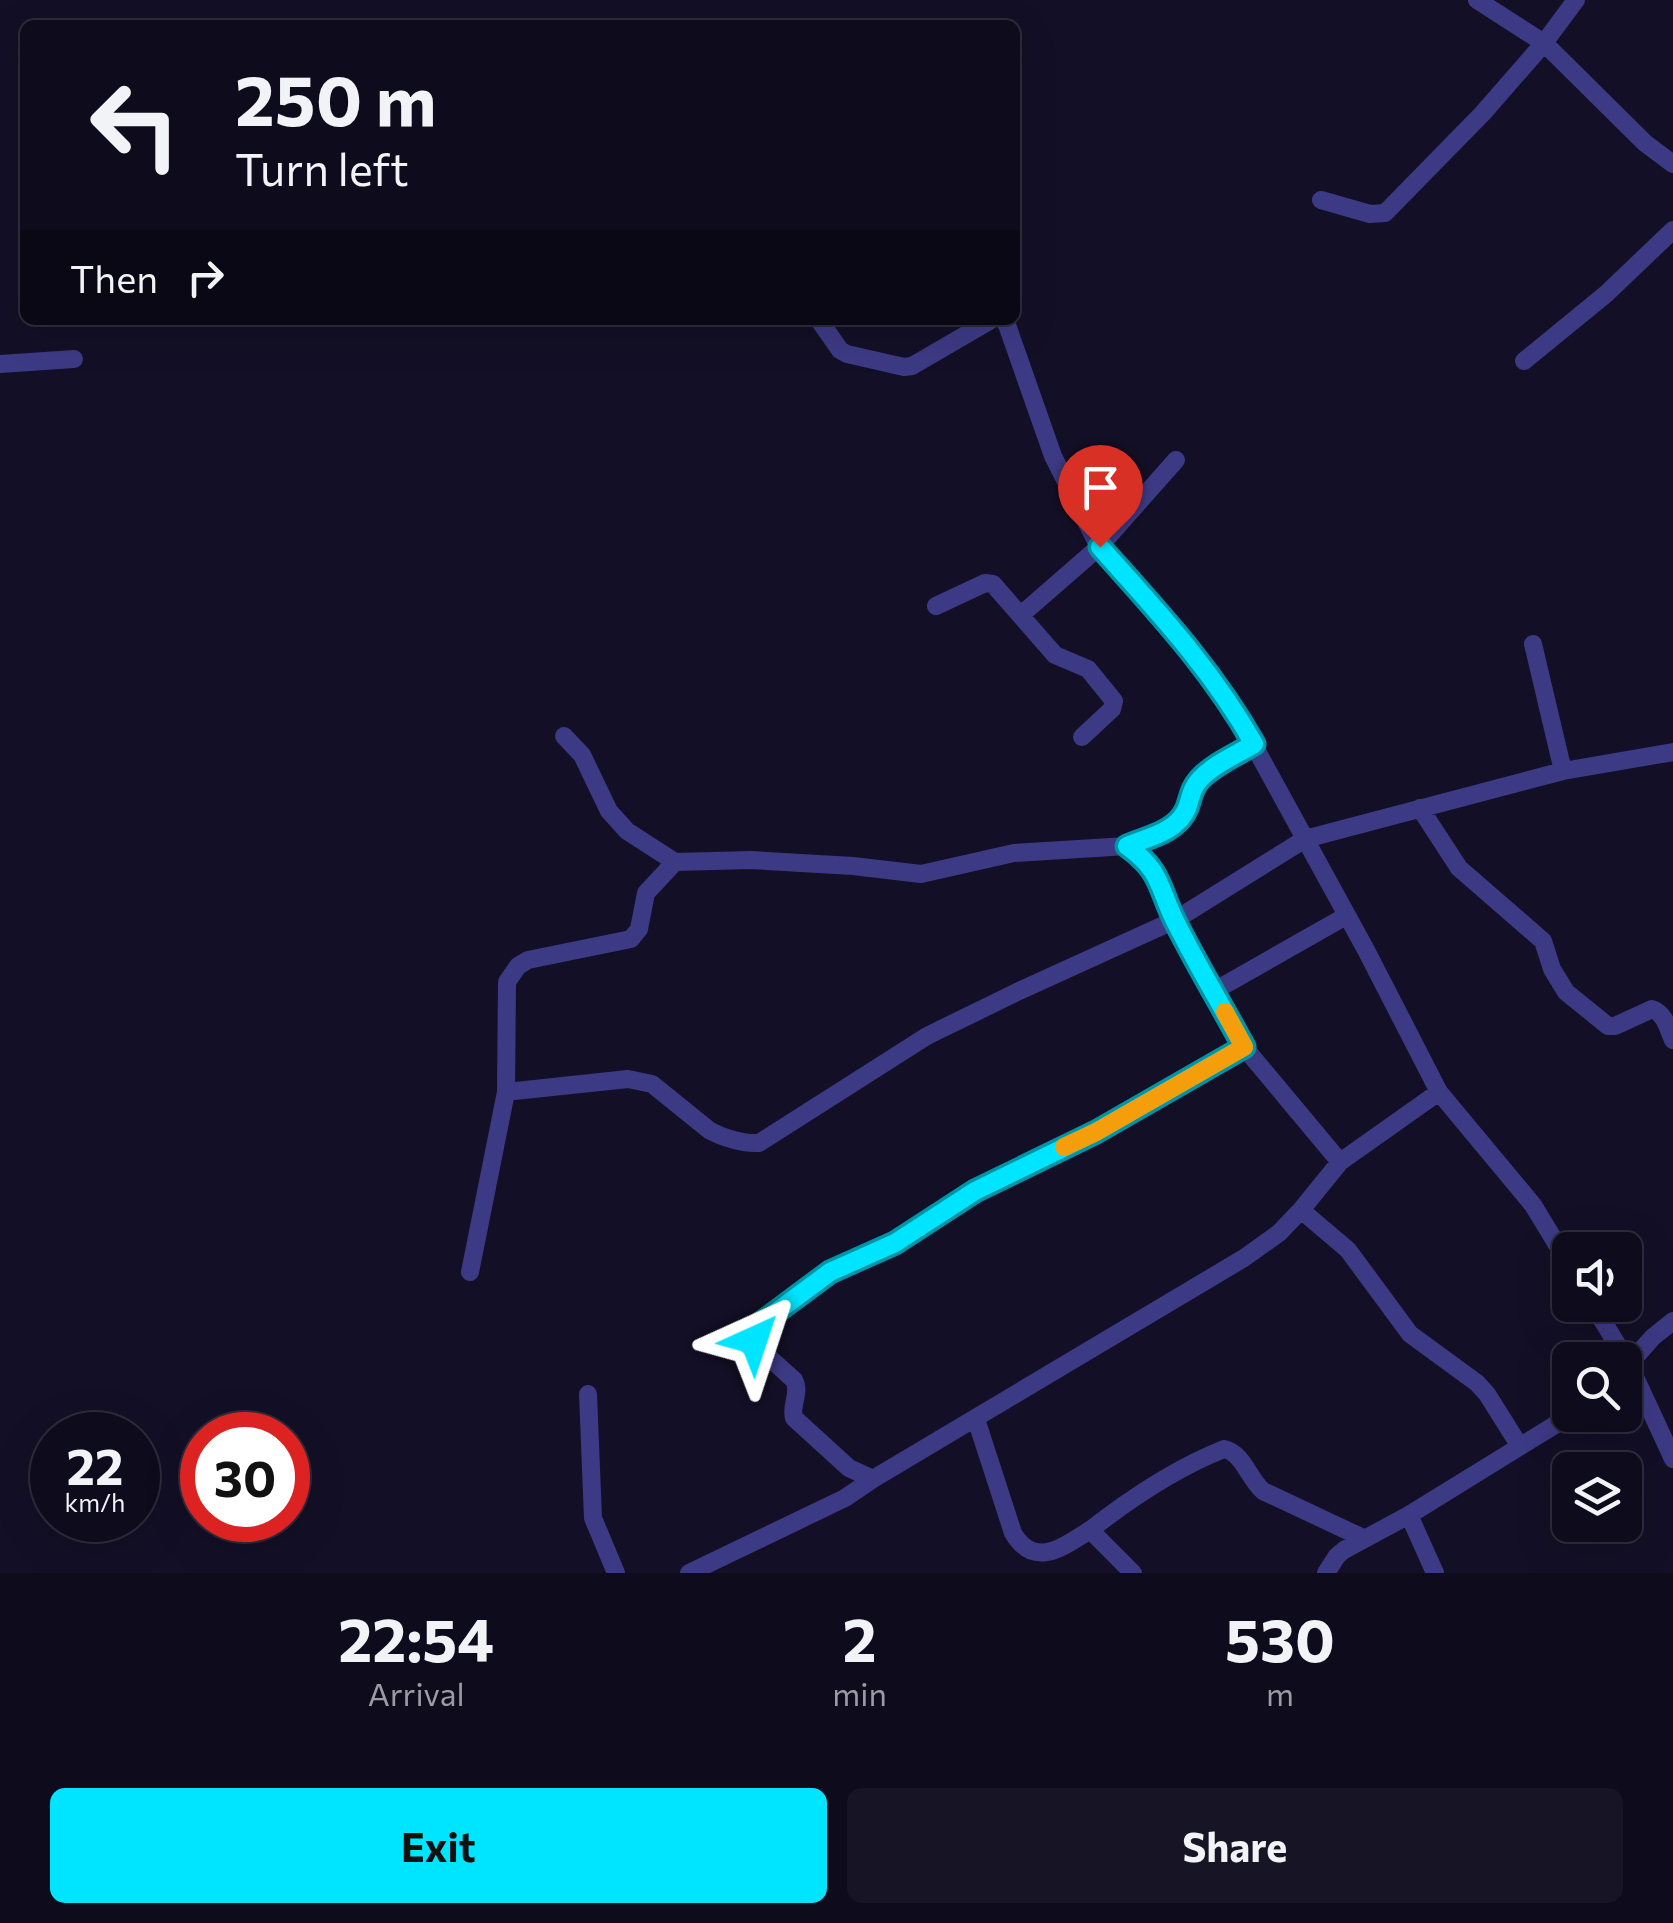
<!DOCTYPE html>
<html lang="en">
<head>
<meta charset="utf-8">
<style>
	body { margin:0; font-family:Commissioner,sans-serif; background:#171425; color:#f1f3f6; height:100vh; display:flex; flex-direction:column; font-size:38px; white-space:nowrap }
	* { box-sizing:border-box; margin:0 }
	p { font-size:32px; color:#9b9ba3 }
	.icon { flex:none; width:55px; height:55px; fill:none; stroke:currentColor; stroke-width:2; stroke-linecap:round; stroke-linejoin:round }
	.map { position:relative; height:1573px; overflow:hidden }
	.side { display:flex; flex-direction:column; background:#0e0b1c; flex:1 }
	.side>* { flex:none }
	.guide { position:absolute; left:20px; top:20px; width:1000px; height:305px; border-radius:15px; box-shadow:0 10px 40px #0002,0 0 0 2px #2e2b3b; background:#0e0b1c; color:#f1f3f6; overflow:hidden }
	.tools { position:absolute; left:1552px; top:1232px; display:grid; gap:20px }
	.tools a { display:grid; place-items:center; width:90px; height:90px; border-radius:15px; background:#0e0b1c; box-shadow:0 10px 40px #0002,0 0 0 2px #2e2b3b; font-size:50px }
	.speed { position:absolute; left:30px; top:1412px; display:flex; gap:20px; font-size:50px; font-weight:700; text-align:center }
	.speed>* { display:grid; place-content:center; width:130px; height:130px; border-radius:50%; background:#0e0b1c; box-shadow:0 10px 40px #0002,0 0 0 2px #2e2b3b; line-height:1 }
	.speed small { font-size:25px; font-weight:400 }
	.speed .limit { border:15px solid #d22; background:#fff; color:#111 }
	.pin { position:absolute; display:grid; place-items:center; width:85px; height:85px; color:#fff; margin:-102px -42px; border-radius:50% 50% 50% 0; rotate:-45deg; box-shadow:0 0 10px #0007 }
	.pin .icon { rotate:45deg }
	.me { position:absolute; width:110px; margin:-55px; rotate:42deg; stroke-linejoin:round; filter:drop-shadow(0 0 8px #0008) }
	.turn { display:flex; align-items:center; gap:35px; height:210px; padding:0 50px; font-size:45px }
	.turn .icon { width:130px; height:130px; stroke-width:2.5 }
	.turn b { display:block; font-size:70px; line-height:85px }
	.then { display:flex; align-items:center; height:95px; padding:0 50px; background:#0003; gap:20px; font-size:38px }
	.eta { display:flex; justify-content:space-evenly; align-items:center; height:170px; text-align:center }
	.eta b { font-size:60px; font-weight:700; line-height:70px }
	.button { display:flex; gap:20px; margin-top:auto; padding:20px 50px }
	.button a { flex:1; height:115px; border-radius:15px; background:#00e5ff; color:#111; font-size:40px; font-weight:700; line-height:115px; text-align:center }
	.button a+a { background:#171425; color:#f1f3f6 }
	.map>svg:first-child { display:block }
</style>
</head>
<body>
<div class="map">
<svg width="1673" height="1573" viewBox="0 0 1673 1573">
	<rect width="100%" height="100%" fill="#130f26"/>
	<g fill="none" stroke-linecap="round" stroke-linejoin="round">
		<path stroke="#3d3a85" stroke-width="18" d="M1477,0L1544,43L1645,143L1673,164
			M1321,200L1370,214L1385,213L1483,113L1544,43L1576,0
			M819,320L840,350L847,354L904,367L912,366L991,320
			M1003,320L1007,325L1053,456L1099,547L1191,648L1229,700L1366,950L1439,1092L1533,1205L1570,1266
			M1524,361L1606,294L1673,230
			M0,364L74,359
			M936,606L985,583L993,584L1055,655L1088,669L1114,701L1112,709L1082,737
			M1022,614L1099,547L1176,460
			M1533,644L1563,771
			M564,736L582,755L609,811L627,831L675,862L751,860L853,866L921,874L1014,853L1127,846L1170,828L1186,809L1191,793L1197,782L1209,771L1254,744
			M1420,808L1459,868L1543,941L1552,969L1566,992L1608,1026H1615L1652,1009C1665,1013 1668,1029 1673,1040
			M1127,846L1148,862L1157,874L1175,920L1244,1047L1340,1162L1439,1092
			M1214,991L1346,916
			M506,1092L628,1079L652,1084L709,1130C723,1138 744,1144 759,1143L927,1036L1019,991L1175,920L1305,839L1563,771L1673,752
			M1301,1210L1348,1250L1410,1334L1477,1383L1487,1394L1519,1445
			M470,1272L506,1092L507,982L518,966L528,960L631,939L639,929L646,893L675,862
			M1593,1305L1629,1364L1625,1368
			M1673,1321L1653,1337L1629,1364L1673,1459
			M588,1394L593,1518L616,1573
			M976,1419L1013,1533C1035,1570 1064,1546 1090,1530L1133,1573
			M873,1479L849,1468L794,1418C790,1405 801,1393 794,1380L755,1345V1334L760,1324L831,1272L895,1243L975,1191L1096,1133L1244,1047
			M1409,1515L1435,1573
			M1090,1530C1131,1498 1176,1468 1224,1449C1243,1453 1249,1479 1263,1491L1363,1538
			M689,1573L845,1498L873,1479L1244,1258L1279,1233L1301,1210L1340,1162
			M1326,1573L1337,1556L1344,1550L1409,1515L1571,1415"/>
	</g>
	<g fill="none" stroke-linecap="round" stroke-linejoin="round">
		<g stroke="#0095a6" stroke-width="25">
			<path id="route" d="M754,1340L760,1324L830,1272L895,1243L975,1191L1096,1132L1244,1047C1222,1006 1197,965 1176,923C1158,888 1163,872 1127,846C1149,837 1177,832 1187,808C1191,797 1191,789 1200,779C1214,764 1236,755 1254,744C1211,668 1157,611 1100,547"/>
		</g>
		<use href="#route" stroke="#00e5ff" stroke-width="18"/>
		<path stroke="#f59e0b" stroke-width="18" d="M1064,1147L1096,1132L1244,1047L1225,1012"/>
	</g>
</svg>
<div class="tools">
<a><svg class="icon" aria-label="sound" viewBox="0 0 24 24"><path d="M4 9h4l5-4v14l-5-4H4zM17 9q2 3 0 6"/></svg></a>
<a><svg class="icon" aria-label="search" viewBox="0 0 24 24"><circle cx="10" cy="10" r="6"/><path d="M15 15l6 6"/></svg></a>
<a><svg class="icon" aria-label="layers" viewBox="0 0 24 24"><path d="M12 4l9 5-9 5-9-5zM3 14l9 5 9-5"/></svg></a>
</div>
<div class="speed"><div>22<small>km/h</small></div><div class="limit">30</div></div>
<div class="pin" style="left:1100px;top:547px;background:#d93025"><svg class="icon" aria-label="arrive" viewBox="0 0 24 24"><path d="M6 21V4h12l-3 4 3 4H6"/></svg></div>
<svg class="me" style="left:754px;top:1340px" viewBox="-20 -20 40 40"><path d="M0-17L14 15 0 8-14 15z" fill="#00e5ff" stroke="#fff" stroke-width="4"/></svg>
<div class="guide">
<div class="turn"><svg class="icon" aria-label="left" viewBox="0 0 24 24"><path d="M17 20v-9H6M10 6l-5 5 5 5"/></svg><div><b>250 m</b>Turn left</div></div>
<div class="then">Then<svg class="icon" aria-label="right" viewBox="0 0 24 24"><path d="M7 20v-9h11M14 6l5 5-5 5"/></svg></div>
</div>
</div>
<section class="side">
<div class="eta">
<div><b>22:54</b><p>Arrival</p></div>
<div><b>2</b><p>min</p></div>
<div><b>530</b><p>m</p></div>
</div>
<div class="button"><a>Exit</a><a>Share</a></div>
</section>
</body>
</html>
